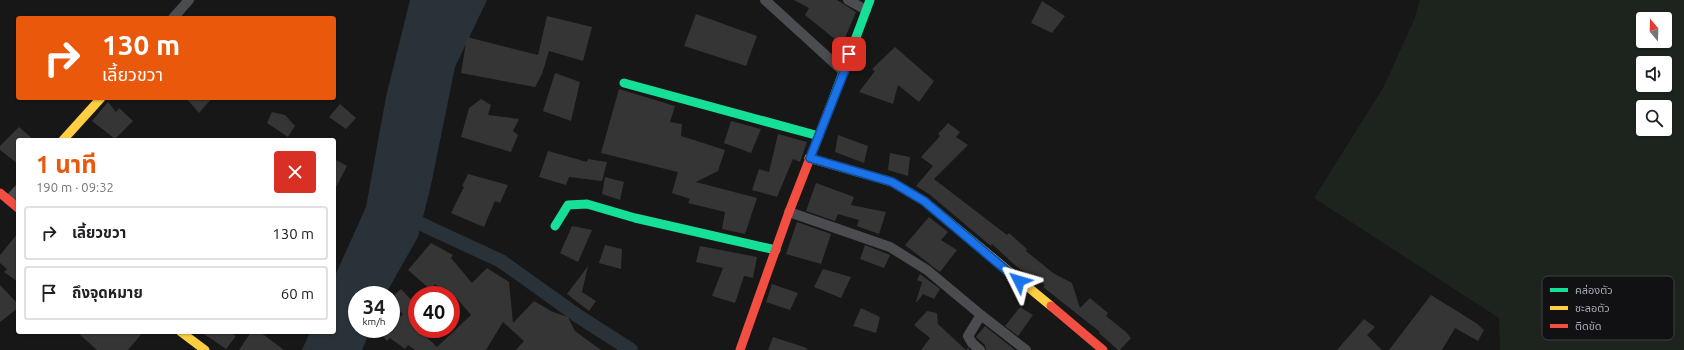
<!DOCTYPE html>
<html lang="th">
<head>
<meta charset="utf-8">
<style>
	body { margin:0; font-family:Ubuntu,"Noto Sans Thai",sans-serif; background:#f6f6f6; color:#202124; height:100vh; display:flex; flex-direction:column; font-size:15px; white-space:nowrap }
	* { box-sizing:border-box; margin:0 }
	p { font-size:13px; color:#757577 }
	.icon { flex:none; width:22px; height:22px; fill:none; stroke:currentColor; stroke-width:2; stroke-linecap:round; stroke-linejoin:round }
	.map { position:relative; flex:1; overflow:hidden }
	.sheet { position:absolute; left:16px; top:138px; width:320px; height:196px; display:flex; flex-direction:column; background:#fff; border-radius:4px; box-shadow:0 1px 3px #0004 }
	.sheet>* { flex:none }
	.hud { position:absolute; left:16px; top:16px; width:320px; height:84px; border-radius:4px; box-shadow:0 1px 3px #0004; background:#ea580c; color:#fff; overflow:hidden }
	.needle { width:26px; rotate:341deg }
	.buttons { position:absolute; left:1636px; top:12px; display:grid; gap:8px }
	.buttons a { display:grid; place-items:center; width:36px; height:36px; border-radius:4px; background:#fff; box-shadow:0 1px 3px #0004; font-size:20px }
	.speed { position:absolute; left:348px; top:286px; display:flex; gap:8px; font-size:20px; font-weight:700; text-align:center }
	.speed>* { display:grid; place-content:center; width:52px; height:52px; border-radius:50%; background:#fff; box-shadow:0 1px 3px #0004; line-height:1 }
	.speed small { font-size:10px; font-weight:400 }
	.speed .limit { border:6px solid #d22; background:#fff; color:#111 }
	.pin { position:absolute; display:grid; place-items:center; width:34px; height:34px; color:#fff; margin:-17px; border-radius:8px; box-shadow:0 2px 6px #0006 }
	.me { position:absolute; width:44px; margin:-22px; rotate:310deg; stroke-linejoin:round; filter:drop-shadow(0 0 3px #0008) }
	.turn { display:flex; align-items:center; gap:14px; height:84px; padding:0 20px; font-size:18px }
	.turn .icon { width:52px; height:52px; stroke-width:2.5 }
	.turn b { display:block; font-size:28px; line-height:34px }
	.round { display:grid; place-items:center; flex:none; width:42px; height:42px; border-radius:4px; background:#f6f6f6 }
	.headline { display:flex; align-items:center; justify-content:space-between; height:68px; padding:0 20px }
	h1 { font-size:24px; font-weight:700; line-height:30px; color:#ea580c }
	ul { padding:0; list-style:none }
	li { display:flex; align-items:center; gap:12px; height:54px; margin:0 8px 6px; padding:0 12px; border:2px solid #e0e0e0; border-radius:4px }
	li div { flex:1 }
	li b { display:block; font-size:15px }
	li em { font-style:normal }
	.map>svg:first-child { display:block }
</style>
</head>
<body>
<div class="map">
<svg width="1684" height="350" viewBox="0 0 1684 350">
	<rect width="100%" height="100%" fill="#171717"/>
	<path fill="#1d241e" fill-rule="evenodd" d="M1420,0H1684V350H1500L1499,318L1314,198L1383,88L1414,20ZM1643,19H1665V41H1643ZM1643,63H1665V85H1643ZM1643,107H1665V129H1643Z"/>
	<path fill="#2a3239" d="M410,0H487L455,67L431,185L418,237L385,295H357V329H371L362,350H302L310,332H334V278L366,207L386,97Z"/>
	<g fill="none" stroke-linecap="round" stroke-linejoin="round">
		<path stroke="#2a3239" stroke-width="14" d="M404,216L501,261L578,316L631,350"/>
	</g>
	<path fill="#353536" d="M794,0H837L856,12L842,45L805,15L809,8Z
		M1042,1L1065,16L1052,33L1031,23Z
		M696,14L757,36L746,66L684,46Z
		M547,16L592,27L583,61L549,51L542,74L535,87L461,73L467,37L538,55Z
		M895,47L934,81L919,102L898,85L893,104L859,92L875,71L872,69Z
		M555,73L580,82L571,121L543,111Z
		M619,89L675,106L670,122L682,124L681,136L725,150L718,171L696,182L757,198L745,234L722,229L725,212L688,203L690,199L672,193L678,172L601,153Z
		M186,98H212L199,113Z
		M481,99L491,105L488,115L519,119L513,131L518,135L511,152L461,137L469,108Z
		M108,102L116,112L119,108L133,121L115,139L92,121Z
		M340,104L356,118L346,129L329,117Z
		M272,112L285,115L295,126L288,137L267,123Z
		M731,121L761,129L751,153L724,143Z
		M948,123L960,132L956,137L968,145L934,179L1007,235L1009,233L1027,249L1026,251L1053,273L1072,283L1080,308L1090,298L1108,313L1106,316L1126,332L1131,338L1120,350H1118L1099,333L1100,332L1043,287L1045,285L1017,267L992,244L991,246L929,194L916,186L933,166L921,157L940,136L938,134Z
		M19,127L34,140H18V164L0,150V146Z
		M778,134L807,142L800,162L793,159L777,197L752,190L759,169L769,172Z
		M838,135L868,146L864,163L835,152Z
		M548,151L587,162L588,159L607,162L602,181L569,177L566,185L539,177Z
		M890,153L910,157L908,176L888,170Z
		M334,159L347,166L334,191Z
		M468,174L508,185L500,203L495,201L484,227L451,213L464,187L462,186Z
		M605,177L624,182L620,200L602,194Z
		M816,183L854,197L851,205L886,212L879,234L857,226L859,220L838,214L835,221L806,211Z
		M929,217L948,232L941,240L957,250L940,272L905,245Z
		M797,222L831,234L821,264L786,254Z
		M572,226L592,230L578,262L560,253Z
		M18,233V282L4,272L7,269L0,263V255Z
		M431,243L453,255L451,258L472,283L487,268L509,282L513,323L534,301L553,312L568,317L575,331L601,350H516L524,341L503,322L486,350H415L408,345L405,349L390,338L387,341L382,335L388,329H391V326L403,314L391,303V298L401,289L417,306V315L410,321L437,347L471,315L455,296L452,299L451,295H448L435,284L431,290L408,270Z
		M605,245L622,249L621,269L599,263Z
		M865,245L890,255L884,268L860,259Z
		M700,246L757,257L753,278L744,276L735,303L712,296L723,268L696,262Z
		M588,266L582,292L596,301L589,311L567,294Z
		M823,269L851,277L841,298L814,287Z
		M920,274L940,289L934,299L923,294L917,302H916L922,282L917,280Z
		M772,284L798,293L790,310L766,302Z
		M0,285L18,304V308L0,322Z
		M1431,295L1476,323L1484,330L1478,341L1455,328L1442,350H1389Z
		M1020,307L1033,315L1018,336L1005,326Z
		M861,308L880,317L876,333L853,326Z
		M927,311L937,313L938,324L966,350L968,348L970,350H921L930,338L914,325Z
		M1364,319L1375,327L1367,335L1382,350H1337Z
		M985,326L1015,350H986L985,345L976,337Z
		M77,332H143L128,350H97Z
		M201,332H230L236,336L226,349Z
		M251,332H260L284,350H239Z
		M773,337L807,348L806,350H768Z"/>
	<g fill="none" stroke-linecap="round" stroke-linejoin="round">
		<path stroke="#4b4c50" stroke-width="10" d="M765,0L844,72
			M848,0L866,10
			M173,18L189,0
			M9,200L18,190
			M789,212L890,247L927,270L981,315L1026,350
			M980,350L972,343L968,336L981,315"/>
		<path stroke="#16e098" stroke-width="9" d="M624,83L819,136
			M830,107L870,0
			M555,226L568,205L587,204L635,218L776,250"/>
		<path stroke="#ffcf43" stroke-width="9" d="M63,140L101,98
			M809,158L892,182L924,201L1051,306
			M181,332L205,350"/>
		<path stroke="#f24e42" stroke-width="9" d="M0,193L18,208
			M1051,306L1103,350
			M740,350L789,212L830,107"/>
	</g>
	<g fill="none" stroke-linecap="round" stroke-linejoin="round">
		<g stroke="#114b97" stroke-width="10">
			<path id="route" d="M849,54L844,72L810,158L892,182L924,201L1019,281"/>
		</g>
		<use href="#route" stroke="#1a73e8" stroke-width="7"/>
	</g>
	<rect x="1542" y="276" width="132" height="64" rx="6" fill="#111113" stroke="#3e4045" stroke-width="1"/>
	<rect x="1550" y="288" width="18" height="4" fill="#16e098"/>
	<rect x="1550" y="306" width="18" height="4" fill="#ffcf43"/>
	<rect x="1550" y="324" width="18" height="4" fill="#f24e42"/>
	<g font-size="11" fill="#a8adb8">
		<text x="1575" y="294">คล่องตัว</text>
		<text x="1575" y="312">ชะลอตัว</text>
		<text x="1575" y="330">ติดขัด</text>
	</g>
</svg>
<div class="buttons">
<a><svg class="needle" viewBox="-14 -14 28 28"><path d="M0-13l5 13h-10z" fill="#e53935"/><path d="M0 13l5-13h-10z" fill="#757577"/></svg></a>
<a><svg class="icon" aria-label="sound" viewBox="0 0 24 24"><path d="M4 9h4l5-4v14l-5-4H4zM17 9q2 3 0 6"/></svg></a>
<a><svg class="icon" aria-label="search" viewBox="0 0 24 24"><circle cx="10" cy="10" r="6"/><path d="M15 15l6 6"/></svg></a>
</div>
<div class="speed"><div>34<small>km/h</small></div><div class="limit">40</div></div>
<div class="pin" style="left:849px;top:54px;background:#d93025"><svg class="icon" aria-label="arrive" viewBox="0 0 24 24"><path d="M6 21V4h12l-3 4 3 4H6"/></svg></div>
<svg class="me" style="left:1019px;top:281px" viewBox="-20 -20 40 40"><path d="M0-17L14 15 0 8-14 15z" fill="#1a73e8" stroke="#fff" stroke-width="4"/></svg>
<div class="hud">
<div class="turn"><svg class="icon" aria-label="right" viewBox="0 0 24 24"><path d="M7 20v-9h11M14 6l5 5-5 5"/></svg><div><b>130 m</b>เลี้ยวขวา</div></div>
</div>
<section class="sheet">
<div class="headline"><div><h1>1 นาที</h1><p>190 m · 09:32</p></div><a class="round" style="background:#d93025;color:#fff"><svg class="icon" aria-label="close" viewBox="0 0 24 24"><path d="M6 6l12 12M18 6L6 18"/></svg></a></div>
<ul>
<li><svg class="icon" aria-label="right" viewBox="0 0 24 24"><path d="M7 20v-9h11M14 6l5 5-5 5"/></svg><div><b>เลี้ยวขวา</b></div><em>130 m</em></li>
<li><svg class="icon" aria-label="arrive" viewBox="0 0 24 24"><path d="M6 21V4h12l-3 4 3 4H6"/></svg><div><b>ถึงจุดหมาย</b></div><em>60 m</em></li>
</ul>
</section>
</div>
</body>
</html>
